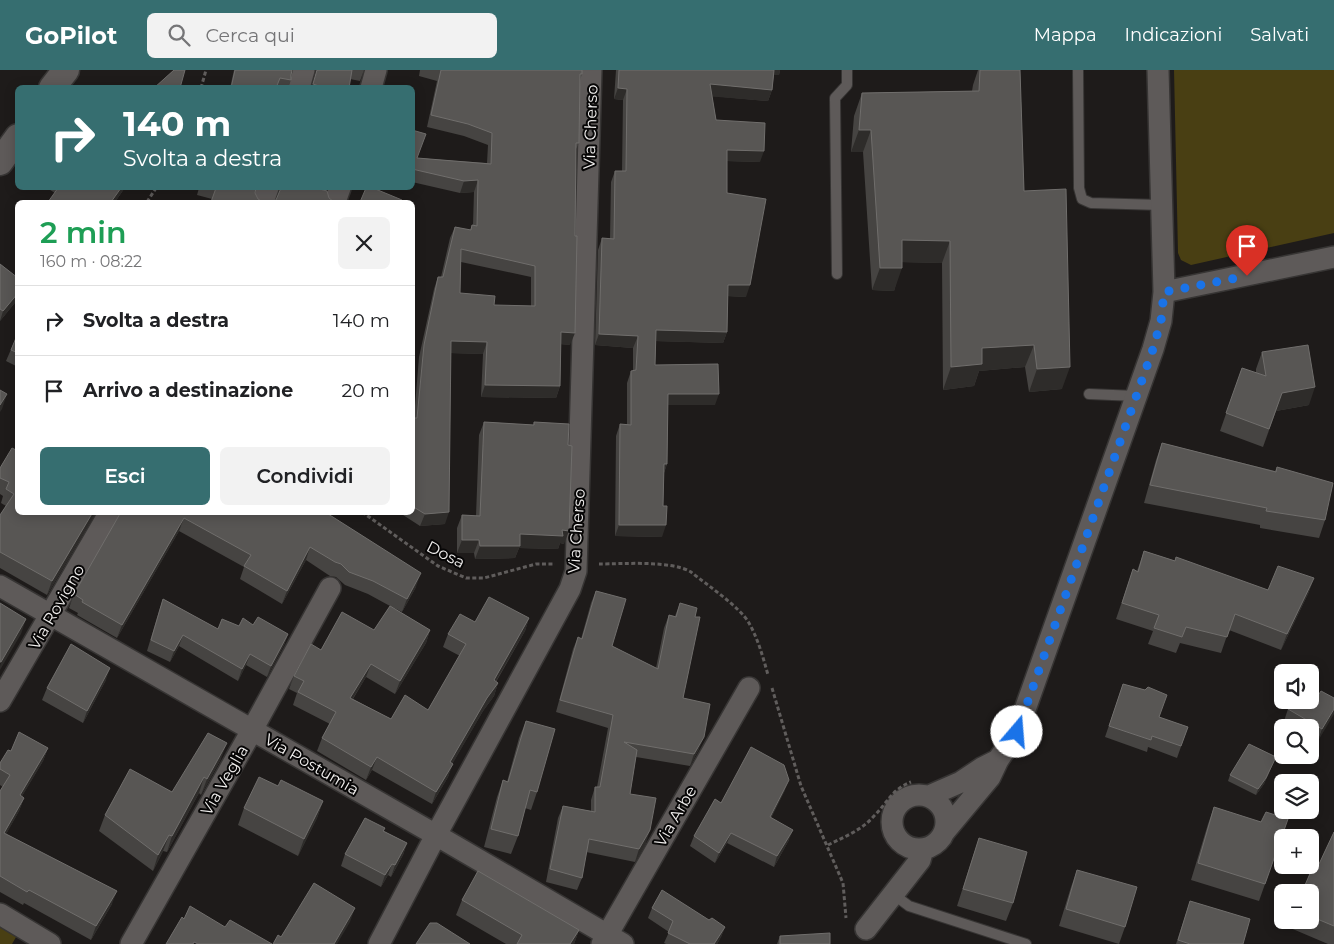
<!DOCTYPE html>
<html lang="it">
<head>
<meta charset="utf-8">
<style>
	body { margin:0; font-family:Montserrat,sans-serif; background:#f2f2f2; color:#202124; height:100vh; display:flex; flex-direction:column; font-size:19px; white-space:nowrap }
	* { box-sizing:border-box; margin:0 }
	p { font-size:16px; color:#757577 }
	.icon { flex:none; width:28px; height:28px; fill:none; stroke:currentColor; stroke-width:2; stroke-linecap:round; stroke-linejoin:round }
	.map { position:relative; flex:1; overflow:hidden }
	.side { position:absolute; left:15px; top:130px; width:400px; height:315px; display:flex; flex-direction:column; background:#fff; border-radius:8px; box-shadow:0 2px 12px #0003 }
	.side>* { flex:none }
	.hud { position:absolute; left:15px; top:15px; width:400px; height:105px; border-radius:8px; box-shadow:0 2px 12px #0003; background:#366e70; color:#fff; overflow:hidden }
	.tools { position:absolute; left:1274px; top:594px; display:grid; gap:10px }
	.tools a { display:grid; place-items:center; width:45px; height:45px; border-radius:8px; background:#fff; box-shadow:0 2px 12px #0003; font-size:25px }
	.pin { position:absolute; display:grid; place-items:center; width:42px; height:42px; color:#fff; margin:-51px -21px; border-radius:50% 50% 50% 0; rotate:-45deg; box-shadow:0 0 5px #0007 }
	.pin .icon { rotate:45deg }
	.me { position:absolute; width:55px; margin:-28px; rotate:18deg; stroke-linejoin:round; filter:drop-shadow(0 0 4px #0008) }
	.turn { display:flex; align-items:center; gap:18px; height:105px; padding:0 25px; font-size:22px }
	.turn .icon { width:65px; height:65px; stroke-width:2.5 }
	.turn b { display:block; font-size:35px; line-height:42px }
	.round { display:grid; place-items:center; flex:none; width:52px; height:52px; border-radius:8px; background:#f2f2f2 }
	.headline { display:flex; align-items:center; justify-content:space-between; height:85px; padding:0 25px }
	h1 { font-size:30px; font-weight:600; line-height:38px; color:#1e9e55 }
	.primary-button { display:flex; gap:10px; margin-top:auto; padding:10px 25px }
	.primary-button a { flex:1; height:58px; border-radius:8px; background:#366e70; color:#fff; font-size:20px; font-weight:600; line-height:58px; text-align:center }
	.primary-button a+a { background:#f2f2f2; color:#202124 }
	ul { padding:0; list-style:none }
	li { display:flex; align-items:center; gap:15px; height:70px; padding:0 25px; border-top:1px solid #e0e0e0 }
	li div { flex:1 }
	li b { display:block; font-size:19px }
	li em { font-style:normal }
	header { display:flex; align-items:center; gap:30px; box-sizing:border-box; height:70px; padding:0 25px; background:#366e70; color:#fff }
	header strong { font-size:24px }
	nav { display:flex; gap:28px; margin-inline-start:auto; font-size:18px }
	.search { width:350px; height:45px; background:#f2f2f2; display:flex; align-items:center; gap:12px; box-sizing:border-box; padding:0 18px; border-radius:8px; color:#757577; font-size:19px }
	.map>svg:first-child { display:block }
</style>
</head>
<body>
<header>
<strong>GoPilot</strong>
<div class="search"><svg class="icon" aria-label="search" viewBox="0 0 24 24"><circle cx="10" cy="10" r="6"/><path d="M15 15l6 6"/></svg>Cerca qui</div>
<nav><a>Mappa</a><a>Indicazioni</a><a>Salvati</a></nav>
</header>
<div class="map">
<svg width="1334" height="874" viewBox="0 0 1334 874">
	<rect width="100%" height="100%" fill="#1e1b1a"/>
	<path fill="#493f13" d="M1174,0H1334V163L1191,195L1181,190L1178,183Z
		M0,851L19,862L12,874H0Z"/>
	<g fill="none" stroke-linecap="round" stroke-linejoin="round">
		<g stroke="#373534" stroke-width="12">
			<path id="service" d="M1078,0L1079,118L1082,129L1091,133L1161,135
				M837,204L835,28L847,15V0
				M1089,324L1136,326
				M893,824L909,836L1026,874"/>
		</g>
		<g stroke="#373534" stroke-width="24">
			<path id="minor" d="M299,18L304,0
				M371,18L376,0
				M263,132L268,118
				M335,132L340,118
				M1164,222L1334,187
				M0,516L436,765L623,874
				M0,631L110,442
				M892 752a27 27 0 1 1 54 0a27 27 0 1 1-54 0Z
				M929,726L961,712L982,698L998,690
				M945,761L990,707L998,690L1017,662L1153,279L1161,251L1164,222L1158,0
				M0,844L50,874
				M866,859L920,790L923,779
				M131,874L246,671L330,518
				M379,874L436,765L570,519L576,501L591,0
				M602,874L749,618"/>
		</g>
		<g stroke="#373534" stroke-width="29">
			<path id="tertiary" d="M52,18L66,0
				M0,92L18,67"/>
		</g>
		<path stroke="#605d5c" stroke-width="3" stroke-dasharray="4 2.5" stroke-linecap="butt" d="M201,18L206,0
			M147,132L156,118
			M362,442L438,496L466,508H484L536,494H555
			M599,494C623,494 671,490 691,502C707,515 740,537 749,553C758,569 763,587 768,605
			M772,618L801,716L843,813L846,848
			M828,775C844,767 862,760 874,746C889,731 891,720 911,712"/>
		<use href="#service" stroke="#5e5a59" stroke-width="10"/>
		<use href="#minor" stroke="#5e5a59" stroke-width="21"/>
		<use href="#tertiary" stroke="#5e5a59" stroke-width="26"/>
	</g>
	<path fill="#464442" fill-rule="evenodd" d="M234,0H292L291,5V10L288,18H230Z
		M317,0H364L360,11L350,9L349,18H311Z
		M420,0H582V4L580,10L579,73L576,79L570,275L561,274L560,316L556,328L481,327L483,284L451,283L445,454L420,456L400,443L412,442V348H414L419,287L434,219L438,207H441L450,168L455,157L470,160L472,155H473L474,122L460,123L412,112V60L417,88L487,93L488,75L464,66L427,57L437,11L419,6ZM461,192L531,207V236L494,235L460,223Z
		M616,0H780L779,5H774L772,20L768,31L712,26L716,50L760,92L727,91V123L746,227L728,226L727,262L723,273L656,271L655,295L715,335H668L667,394L664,403L662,467L615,466L616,366L620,354H627V313L631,301H633V278L595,275L598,180L602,168L610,169L611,112L615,101H622L623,30L614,29Z
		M978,0H1020L1024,121L1062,319L1029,322L1025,297L979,301L974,316L943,320L942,193L902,192L894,221L872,220L863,82H851L854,46L862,23L972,21L973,15Z
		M47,118H132L124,119L115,132H48L55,123Z
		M199,118H256L255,123L258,129L263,132H211L212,129L197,125Z
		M0,194L18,208V229L0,251Z
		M18,263V297L6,291Z
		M1262,282L1309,335L1276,341L1263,377L1220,361L1242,298L1256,303V299Z
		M484,352L533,355L534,352L568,375L564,474L560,473L558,479L519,478L515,488L475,489L474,483H457V458L462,445L476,446L479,365Z
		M1162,373L1275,401L1277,397L1325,450L1319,468L1260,458V455L1144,433L1156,390Z
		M18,381V442H96L47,525L0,498V445L6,436L1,433L3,426L0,424V398Z
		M325,442L416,517L402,542L392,537L430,560L426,573L395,624L366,607L353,629L391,649L428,640L460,586L443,577L448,564L475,552L529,548L525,561L496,612L498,613L494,626L483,641L452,694L448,707L432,734L372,700L366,710L317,681L322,668L330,654L293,635L297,623L289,619L294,606L321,580L374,560L390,536L368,524L345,515L336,507L330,506L306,490L282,534L240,509L244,497L179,461L117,568L77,545L78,543L69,538L74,524L147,444Z
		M1144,481L1268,520L1314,508L1308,524L1281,580L1229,560L1221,583L1180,573L1176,583L1148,574L1153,561L1116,549L1133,499L1137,501Z
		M596,521L612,576L656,598L664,558L669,545L675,546L680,533L695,547L683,628L699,679L690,696L636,687L630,724L646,773L635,792L586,782L582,808L577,820L546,812L558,748L563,736L591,741V730L595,717H597L608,658L556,642L573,579L578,567L581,569L591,533Z
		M163,529L218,559L253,555L288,564L284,575L267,607L246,595L238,611L179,576L170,592L147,581L159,541Z
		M106,610L83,653L42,630L47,618Z
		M1123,614L1145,620L1159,647L1188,657L1177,688L1148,677L1147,682L1105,667Z
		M1319,624L1334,628L1318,671L1310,667V658H1294L1284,651L1288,639Z
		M526,651L537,722L531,740L525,738L518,766L511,784L484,777L497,727L503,710L507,712L519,668Z
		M48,678L43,691L22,726L24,728L19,741L6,764L112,834L91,870L24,833L23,835L0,822V721L3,717L0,715V693L11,681Z
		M1276,687L1264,714L1256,725L1228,711L1230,705Z
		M221,689L201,725L199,723L167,782L163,781L153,801L99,761L105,745L172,722Z
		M278,716L323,731L317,748L298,786L238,755L244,738Z
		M785,720L771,748L789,770L774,797L727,773L715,793L690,776L694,766L721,733Z
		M1214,737L1265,814L1259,831L1191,810L1208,754Z
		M385,758L384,761L407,773L403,785L391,807L388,805L381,817L341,796L345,784Z
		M1334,762V874H1328L1288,857L1291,850H1310V822L1319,794Z
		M979,768L1013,833L1006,851L957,836L973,786Z
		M1077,800L1125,857L1119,874L1059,856L1071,817Z
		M462,830L579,860L574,874H506L456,845Z
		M1190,831L1243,874H1176Z
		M652,838L709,850L725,857L721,867L717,874H666L664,873L669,862L648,848Z
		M780,866L830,874H777Z"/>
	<path fill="#2e2c2a" d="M772,0H780L779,5H771Z
		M710,14L772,20L768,31L706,26Z
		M618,18L627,19L623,30L614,29Z
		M859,60H871L863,82H851Z
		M727,80L764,81L760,92L723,91Z
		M478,110L474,122L460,123L464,111Z
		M121,118H132L124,119L115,132H111Z
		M902,170L950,171L942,193L894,192Z
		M880,198H902L894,221L872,220Z
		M728,215H750L746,227L724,226Z
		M18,223V229L0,251L3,241Z
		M656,260L727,262L723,273L652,271Z
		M561,262L575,263L570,275L557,274Z
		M599,264L638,266L633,278L595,275Z
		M451,271L487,272L483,284L447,283Z
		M1034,275L1025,297L979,301L974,316L943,320L951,297L982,278Z
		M1070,297L1062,319L1029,322L1037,299Z
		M485,315L560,316L556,328L481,327Z
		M1315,317L1309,335L1276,341L1263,377L1282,323Z
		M7,324L2,339L0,342V335Z
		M668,324H719L715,335H664Z
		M664,394H667L663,405Z
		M93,442H96L47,525L52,511Z
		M449,442L445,454L420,456L425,444Z
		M184,448L179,461L117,568L122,555Z
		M619,455H666L662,467L615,466Z
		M562,460L569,461L564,474L560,473L558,479L519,478L515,488L475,489L480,476L520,464Z
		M462,470H479L474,483H457Z
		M310,477L306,490L282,534L287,521Z
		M421,503L416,517L402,542L407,529Z
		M1314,508L1308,524L1281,580L1287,564Z
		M529,548L525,561L489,623L494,610Z
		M26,549L21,564L0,600V596L1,592Z
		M430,560L426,573L395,624L400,611Z
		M288,564L284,575L267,607L271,596Z
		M183,565L179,576L170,592L174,581Z
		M250,584L246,595L238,611L242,599Z
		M371,594L366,607L345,641L350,628Z
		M110,598L106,610L83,653L87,641Z
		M498,613L494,626L483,641L446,705L450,692L487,628Z
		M1334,639V644L1318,671L1322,659Z
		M704,667L699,679L690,696L694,684Z
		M227,673L221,689L201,725L207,709Z
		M48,678L43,691L15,738L20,725Z
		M377,687L372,700L366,710L371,697Z
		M1276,687L1264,714L1256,725L1258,719Z
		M453,694L448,707L432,734L436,722Z
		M204,707L199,723L167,782L172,766Z
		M789,710L785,720L766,757L770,747Z
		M24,728L19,741L0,775L4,763Z
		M323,731L317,748L298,786L304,769Z
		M650,760L646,773L635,792L639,779Z
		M793,760L789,770L774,797L777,786Z
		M731,763L727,773L715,793L719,783Z
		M169,765L163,781L153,801L158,785Z
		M407,773L403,785L391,807L395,795Z
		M392,794L388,805L381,817L385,805Z
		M117,821L112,834L91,870L96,856Z
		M355,838L350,852L337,874H334Z
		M725,857L721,867L717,874H714Z
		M579,860L574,874H570Z"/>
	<path fill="#585654" stroke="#706e6c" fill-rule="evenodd" d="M174,0H185L180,18H154Z
		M235,0H292L291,5V10L280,8L276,18H231Z
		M317,0H352L349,18H318L319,16L313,14Z
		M441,0H582V4H580L579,73H576L575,166H577L575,263L561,262L560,316L485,315L487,272L451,271L449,442L425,444L412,436V348H417L424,275L438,207H443L455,157L471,160L472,155L477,156L478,110L464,111L412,99V60L426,64L417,88L491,94L492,63L468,54L431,45ZM461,179L535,196V236L494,235L495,226L460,223Z
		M619,0H774L772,20L710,14L716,50L765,53L764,81L727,80V123L766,129L750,215H728L727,262L656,260L655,295L718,294L719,324H668L667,394H664L663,436H667L666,455H619L620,354L631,355V301L636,300L638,266L599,264L602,168L614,169L615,101H626L627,19L618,18Z
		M980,0H1020L1024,121L1066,119L1070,297L1037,299L1034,275L982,278V294L951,297L950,171L902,170V198H880L871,60H859L862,23L979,21Z
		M58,118H121L111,132H48Z
		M216,118H256L255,123L258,129L263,132H211Z
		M281,118H288L293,119V118H316L327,121L329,128L334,132H270L276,130Z
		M366,118H373L402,130L401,132H360Z
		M0,194L18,208V223L3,241L0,239Z
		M18,263V283L11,280Z
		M1308,275L1315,317L1282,323L1269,359L1226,343L1242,298L1266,306L1262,282Z
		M0,320L7,324L0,335Z
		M484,352L534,355V352L569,354L568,375L572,376L569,461L562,460L563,466L520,464V476H480L479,470H462V445L480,446Z
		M1162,373L1276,402L1277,397L1333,413L1325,450L1266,441L1267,438L1150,415Z
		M12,378L18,381V442H93L52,511L0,482V445L14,424L6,419L9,412L0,408V398Z
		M121,442H144L147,444V442H325L421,503L407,529L373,511L349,502L341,494L335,492L310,477L287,521L244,496L251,485L184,448L122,555L82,532L83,530L74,524Z
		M1144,481L1175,491L1176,487L1268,520L1278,496L1314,508L1287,564L1235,544L1227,567L1186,557L1182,567L1154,558L1159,545L1122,533L1133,499L1138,502Z
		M596,521L626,529L612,576L658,599L669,545L676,547L680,533L697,538L695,547H700L683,628L710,634L704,667L694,684L624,672L637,680L630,724L656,728L650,760L639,779L589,769L582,808L550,799L563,736L595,742V717H600L613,645L560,630L578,567L582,569Z
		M489,527L529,548L494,610L498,613L487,628L450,692L453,694L436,722L377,687L371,697L322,668L336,642L298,622L304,611L294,606L311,574L321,580L342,542L374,560L390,536L430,560L400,611L371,594L350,628L391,649L405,625L428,640L466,574L448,564L460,544L475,552Z
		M163,529L218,559L222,549L239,556L243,548L253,555L258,547L288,564L271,596L250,584L242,599L183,565L174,581L151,570Z
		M0,533L26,549L1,592H0Z
		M71,574L110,598L87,641L47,618Z
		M1123,614L1145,620L1148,617L1167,625L1159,647L1188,657L1181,676L1152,666L1151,670L1109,656Z
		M1310,619L1319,624L1321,621L1334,628V639L1322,659L1288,639L1293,630H1310Z
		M526,651L555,659L537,722L530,720L518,766L491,759L503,710L508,712Z
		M19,662L48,678L20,725L24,728L4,763L117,821L96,856L29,820L27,822L0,806V721L10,705L0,699V693L8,680L11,681Z
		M208,663L227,673L207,709L204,707L172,766L169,765L158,785L105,745L130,699L172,722Z
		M1249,674L1276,687L1266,708L1258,719L1230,705Z
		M751,677L784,695L789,710L770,747L793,760L777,786L731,763L719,783L694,766L715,729L721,733Z
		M259,707L278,716L281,710L323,731L304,769L244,738Z
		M1214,737L1261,752L1266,742L1288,749L1265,814L1198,793Z
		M365,748L385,758L383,761L407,773L395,795L392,794L385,805L345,784Z
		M1334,762V856L1310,846V822H1302L1315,792L1319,794Z
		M979,768L1027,782L1013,833L963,819Z
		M1077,800L1137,817L1125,857L1066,839Z
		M478,801L579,860L570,874H517L522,865L462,830Z
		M314,813L355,838L334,874H273L278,865L281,867Z
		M662,820L709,850L712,848L725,857L714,874H690L668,863L673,851L652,838Z
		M1190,831L1250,849L1243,874H1190L1178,870Z
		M190,836L225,857L230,850L272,874H198L194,872L193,874H166L182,847L184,849Z
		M430,853H437L470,874H416Z
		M830,863V874H780V866Z"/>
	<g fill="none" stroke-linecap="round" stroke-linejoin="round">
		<path stroke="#1a73e8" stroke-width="9" stroke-dasharray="0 16.2" d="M1017,662L1153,279L1161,251L1164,222L1247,206"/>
	</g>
	<g text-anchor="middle" stroke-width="4" stroke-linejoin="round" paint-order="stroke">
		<g font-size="16" fill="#f1efee" stroke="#070606">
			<text transform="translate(590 57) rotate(-88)" y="6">Via Cherso</text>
			<text transform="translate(576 461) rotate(-86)" y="6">Via Cherso</text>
			<text transform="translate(446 484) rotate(27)" y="6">Dosa</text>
			<text transform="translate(56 537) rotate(-60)" y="6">Via Rovigno</text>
			<text transform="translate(312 694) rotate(30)" y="6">Via Postumia</text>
			<text transform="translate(224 710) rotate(-60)" y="6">Via Veglia</text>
			<text transform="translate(675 746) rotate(-60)" y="6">Via Arbe</text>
		</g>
	</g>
</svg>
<div class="tools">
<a><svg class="icon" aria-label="sound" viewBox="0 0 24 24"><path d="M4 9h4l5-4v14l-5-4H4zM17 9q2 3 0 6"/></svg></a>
<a><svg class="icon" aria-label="search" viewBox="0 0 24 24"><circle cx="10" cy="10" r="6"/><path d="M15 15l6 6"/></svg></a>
<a><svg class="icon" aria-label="layers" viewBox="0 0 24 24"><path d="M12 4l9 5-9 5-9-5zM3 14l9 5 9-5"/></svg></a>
<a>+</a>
<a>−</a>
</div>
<div class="pin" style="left:1247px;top:206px;background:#d93025"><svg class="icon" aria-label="arrive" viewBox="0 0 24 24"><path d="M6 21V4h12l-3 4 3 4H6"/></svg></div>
<svg class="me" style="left:1017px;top:662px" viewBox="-20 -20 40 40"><circle r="19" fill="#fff"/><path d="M0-13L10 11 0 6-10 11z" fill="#1a73e8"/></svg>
<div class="hud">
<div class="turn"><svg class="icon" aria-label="right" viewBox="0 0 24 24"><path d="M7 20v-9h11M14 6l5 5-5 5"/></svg><div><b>140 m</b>Svolta a destra</div></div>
</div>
<section class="side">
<div class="headline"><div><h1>2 min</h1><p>160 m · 08:22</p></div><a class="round"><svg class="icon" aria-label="close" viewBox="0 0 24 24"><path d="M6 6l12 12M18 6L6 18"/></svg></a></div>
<ul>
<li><svg class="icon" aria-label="right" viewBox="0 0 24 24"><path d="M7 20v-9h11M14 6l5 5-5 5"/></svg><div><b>Svolta a destra</b></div><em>140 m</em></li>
<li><svg class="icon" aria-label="arrive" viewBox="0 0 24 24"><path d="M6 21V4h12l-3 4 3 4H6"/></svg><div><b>Arrivo a destinazione</b></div><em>20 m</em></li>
</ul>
<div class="primary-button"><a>Esci</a><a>Condividi</a></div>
</section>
</div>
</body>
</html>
